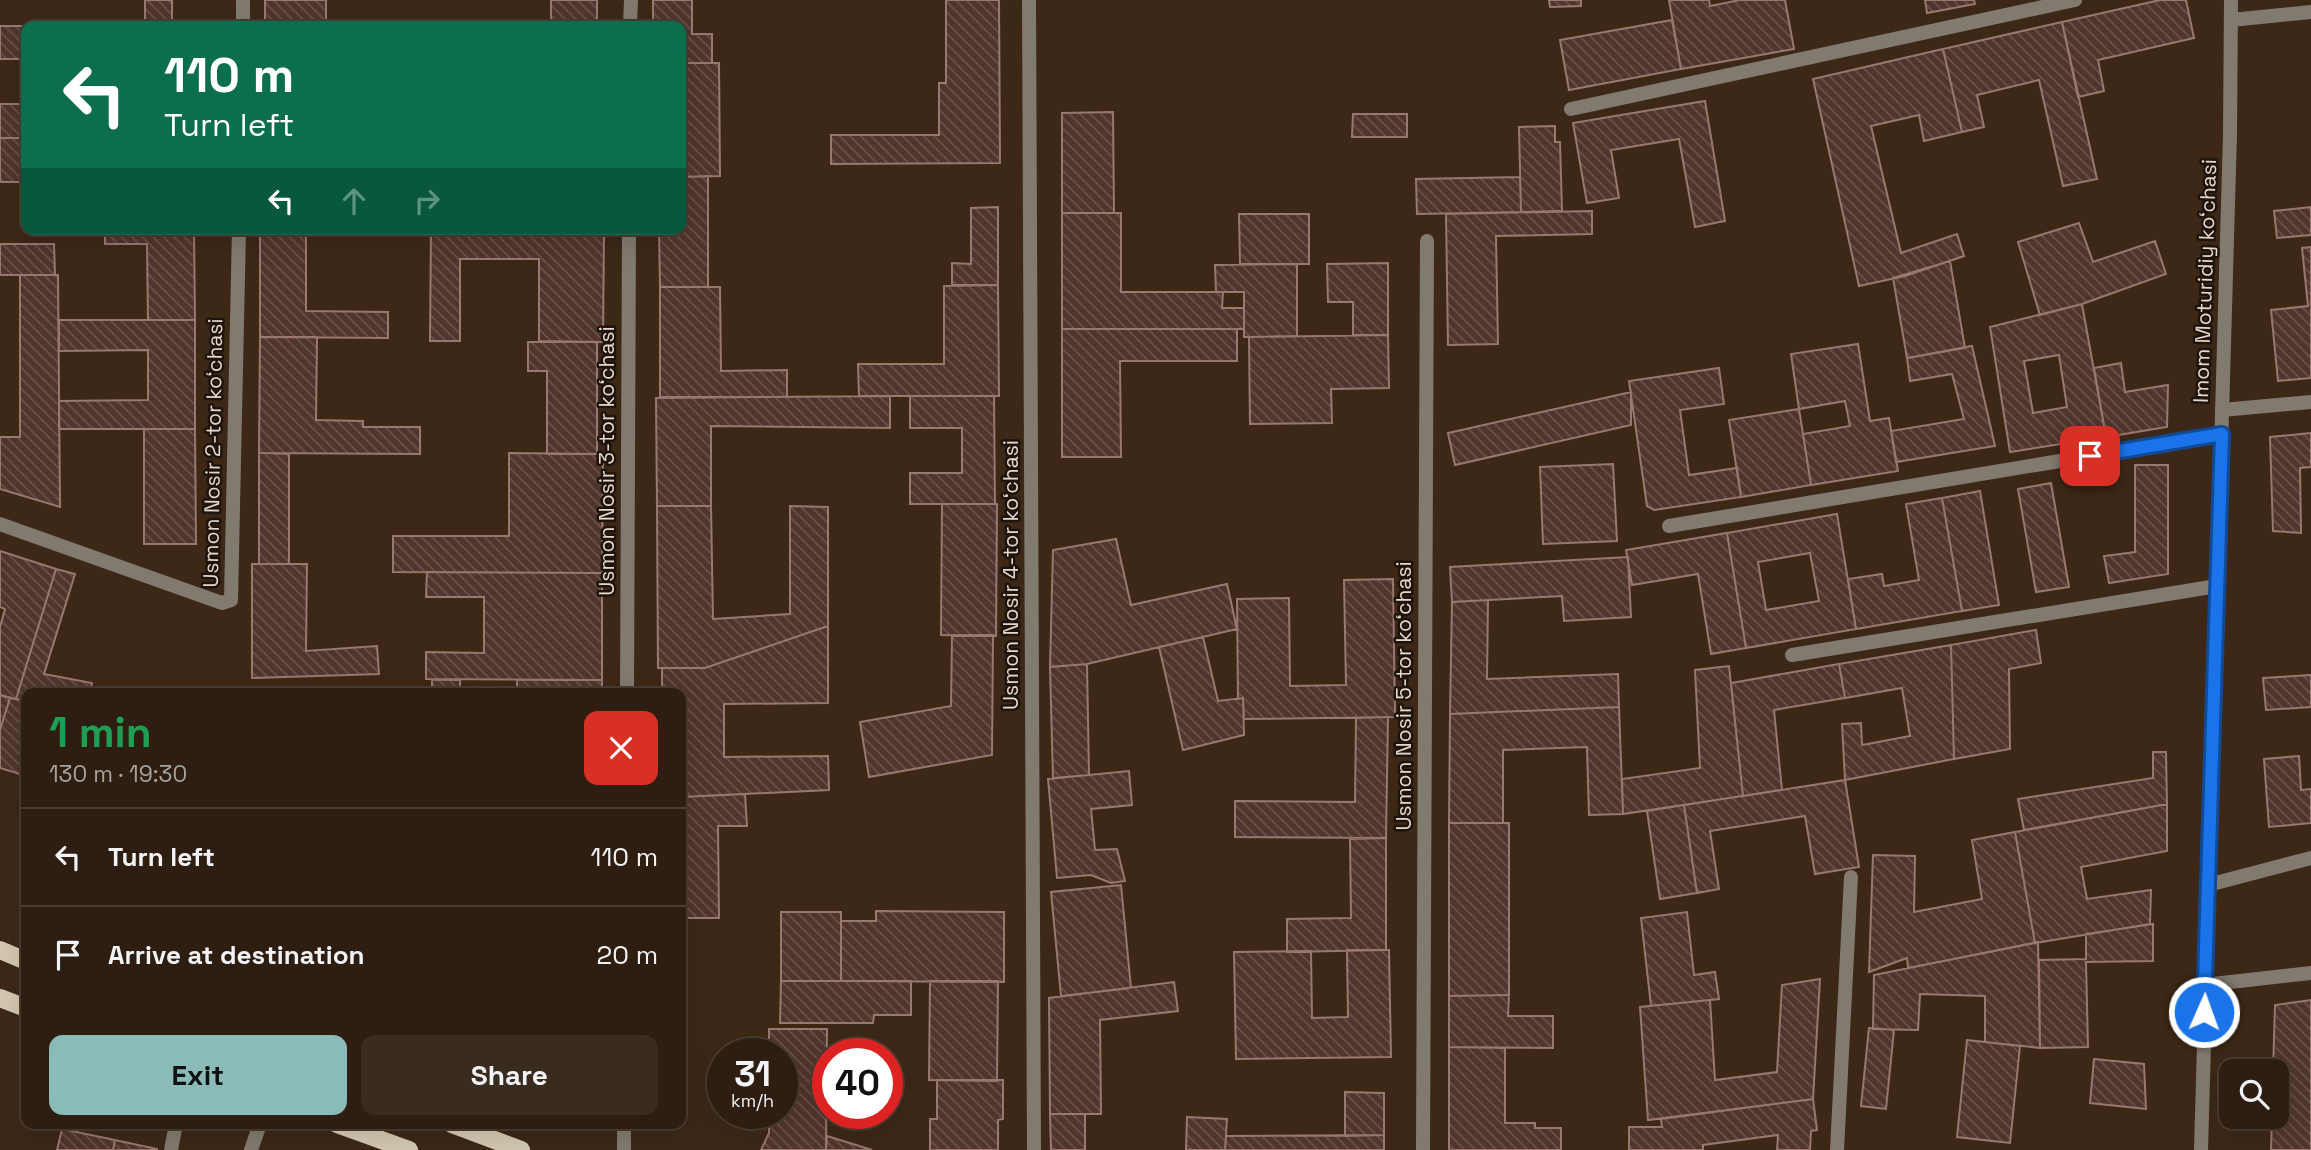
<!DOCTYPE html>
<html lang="en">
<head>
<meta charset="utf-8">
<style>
	body { margin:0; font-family:"Space Grotesk",sans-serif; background:#3a2b1f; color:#f1f3f6; height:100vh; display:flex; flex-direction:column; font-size:26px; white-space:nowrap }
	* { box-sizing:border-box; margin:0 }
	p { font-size:23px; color:#a7a29f }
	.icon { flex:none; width:38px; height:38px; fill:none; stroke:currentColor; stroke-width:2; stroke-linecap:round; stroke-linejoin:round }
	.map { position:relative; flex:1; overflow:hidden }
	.sheet { position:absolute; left:21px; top:688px; width:665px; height:441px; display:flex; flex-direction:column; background:#2e1e11; border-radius:14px; box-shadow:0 7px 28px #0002,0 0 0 2px #493c31 }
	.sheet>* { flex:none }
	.guide { position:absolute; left:21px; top:21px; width:665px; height:214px; border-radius:14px; box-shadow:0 7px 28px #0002,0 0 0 2px #493c31; background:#0b6e4f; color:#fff; overflow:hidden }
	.controls { position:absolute; left:2219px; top:1059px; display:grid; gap:14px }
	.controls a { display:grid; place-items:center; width:70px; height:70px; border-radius:14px; background:#2e1e11; box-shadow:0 7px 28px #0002,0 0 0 2px #493c31; font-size:35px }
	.speed { position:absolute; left:707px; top:1038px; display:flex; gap:14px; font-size:35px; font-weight:700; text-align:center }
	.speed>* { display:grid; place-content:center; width:91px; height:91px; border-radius:50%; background:#2e1e11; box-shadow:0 7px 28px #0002,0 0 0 2px #493c31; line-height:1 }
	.speed small { font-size:18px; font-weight:400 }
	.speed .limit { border:10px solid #d22; background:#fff; color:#111 }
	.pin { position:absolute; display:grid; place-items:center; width:60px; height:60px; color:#fff; margin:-30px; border-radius:14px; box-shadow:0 4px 10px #0006 }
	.me { position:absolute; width:77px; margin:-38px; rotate:2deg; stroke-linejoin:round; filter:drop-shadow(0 0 5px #0008) }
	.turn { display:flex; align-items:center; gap:24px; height:147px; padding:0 28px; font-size:32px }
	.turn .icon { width:91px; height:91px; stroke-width:2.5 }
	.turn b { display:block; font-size:49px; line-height:60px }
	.lanes { display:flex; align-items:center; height:66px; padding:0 28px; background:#0003; justify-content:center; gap:35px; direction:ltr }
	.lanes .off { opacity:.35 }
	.round { display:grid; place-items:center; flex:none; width:74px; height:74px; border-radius:14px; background:#3a2b1f }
	.headline { display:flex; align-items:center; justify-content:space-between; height:119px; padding:0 28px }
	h1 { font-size:42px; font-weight:700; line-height:52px; color:#1e9e55 }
	.action { display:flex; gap:14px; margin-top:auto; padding:14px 28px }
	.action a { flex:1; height:80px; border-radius:14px; background:#8bbbb9; color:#111; font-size:28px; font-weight:700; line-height:80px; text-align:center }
	.action a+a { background:#3a2b1f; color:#f1f3f6 }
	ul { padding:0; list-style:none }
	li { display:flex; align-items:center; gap:21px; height:98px; padding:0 28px; border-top:2px solid #493c31 }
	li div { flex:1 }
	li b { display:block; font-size:26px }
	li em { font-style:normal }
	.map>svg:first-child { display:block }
</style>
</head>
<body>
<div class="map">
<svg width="2311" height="1150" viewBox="0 0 2311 1150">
	<defs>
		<pattern id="building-back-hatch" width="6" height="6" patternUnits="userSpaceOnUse" patternTransform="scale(1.75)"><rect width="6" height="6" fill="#50352d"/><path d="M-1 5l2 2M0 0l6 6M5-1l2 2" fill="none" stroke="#69524a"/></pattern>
	</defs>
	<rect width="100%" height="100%" fill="#3d2817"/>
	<path fill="url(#building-back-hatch)" stroke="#98786f" stroke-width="2" fill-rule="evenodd" d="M145,0H172V26H145Z
		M265,0H326V26H265Z
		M551,0H597V26H551Z
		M653,0H692V34H712V63H681V26H653Z
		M946,0H999L1000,163L831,164V135H939V83H946Z
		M1549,0H1581V6L1550,7Z
		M1669,0H1709L1710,6L1740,0H1785L1794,49L1681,69Z
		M1925,0H1974L1975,4L1927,13Z
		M2160,0H2186L2194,38L2098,60L2104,91L2078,97L2062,22Z
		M1672,20L1681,69L1569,90L1560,40Z
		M2062,22L2097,179L2063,186L2039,80L1977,95L1984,127L1962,132L1943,49Z
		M0,26H61H26V59H0Z
		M1943,49L1962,132L1924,141L1919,115L1871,126L1901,253L1957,234L1964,256L1905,276L1859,286L1813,79Z
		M681,63H719L720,176L681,177Z
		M1705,101L1725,221L1695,227L1679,139L1611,150L1619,198L1587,203L1573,123Z
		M0,104H26V138H0Z
		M1113,112L1114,213H1062V113Z
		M1353,114H1407V137H1352Z
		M1555,126V142H1560L1562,211L1521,212L1519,127Z
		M0,138H26V182H0Z
		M708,176V287H660L659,229H681V177Z
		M1520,177L1521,212L1417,214L1416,179Z
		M998,207V285H952V263L971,264V208Z
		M2311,207V235L2277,238L2274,211Z
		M1592,211V234L1496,236L1498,344L1448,345L1446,214Z
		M1062,213H1121V292H1223L1222,308H1244V329H1062Z
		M1239,214H1309V264H1240Z
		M2079,223L2093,262L2155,241L2166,274L2082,304L2040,315L2018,242Z
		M105,229H194L195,320H148L147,244H105Z
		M260,229H306V311L388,312V338L260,337Z
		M431,229H604L603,342L539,341V259H460V341H430Z
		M0,244H54L55,275H0Z
		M2311,247V378L2278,381L2271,310L2308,306L2302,248Z
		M1950,261L1965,348L1907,358L1893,278Z
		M1388,263V335H1353V302H1328L1327,264Z
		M1297,264V336L1244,337V292H1216L1215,265Z
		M20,275H58L60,507L0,489V437H20Z
		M998,285L999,396H859L858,364H944V286Z
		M660,287H720L721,371L787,370V397H660Z
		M2082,304L2106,437L2010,452L1990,327ZM2059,355L2067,407L2033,413L2024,361Z
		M59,320H195V429H59V401L148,400V350L59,351Z
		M1062,329H1237V361H1120L1121,457H1062Z
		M1388,335L1389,388L1331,389L1332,423L1250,424L1249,337Z
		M260,337H317L316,420L363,421V427H420V454L259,453Z
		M528,342H597V454H547V371H528Z
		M1858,344L1870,421L1889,418L1898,471L1811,485L1803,434L1850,426L1845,401L1799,409L1791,354Z
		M1972,346L1995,446L1896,462L1891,431L1964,419L1952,374L1910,381L1907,358Z
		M2121,363L2125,392L2168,385L2167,427L2106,437L2094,368Z
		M1719,368L1724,404L1680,410L1689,475L1737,468L1741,497L1654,510L1647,506L1629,381Z
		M1631,392V425L1455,465L1448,433Z
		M890,396V428L711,426V506H657L656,398Z
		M910,396H994L995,504H910V473H962V428H910Z
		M1799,409L1811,485L1741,497L1729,420Z
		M144,429H195L196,544H144Z
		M2311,433V467L2300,468L2301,533L2273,531L2270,437Z
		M259,453L289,454V564H259Z
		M509,453L603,454L602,573L393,572V536H509Z
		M1613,464L1617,541L1543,544L1540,467Z
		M2135,465H2168V574L2109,583L2104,556L2135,552Z
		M2051,483L2069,587L2036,592L2018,489Z
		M1980,491L1999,605L1962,611L1942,498Z
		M1942,498L1962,611L1856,629L1848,579L1882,574L1884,586L1919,580L1906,504Z
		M942,504H997L996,636L941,635Z
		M657,506H711L713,619L790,614V506L828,507V626L705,668H658Z
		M1837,514L1856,629L1746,648L1727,533ZM1810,553L1819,601L1766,610L1758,562Z
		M1727,533L1746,648L1711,654L1698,574L1632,585L1626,550Z
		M1116,539L1131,605L1227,584L1237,629L1087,664L1050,667L1053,550Z
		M0,551L56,569L16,699L0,695V627L5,609L0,607Z
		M1628,557L1631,617L1564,621L1562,596L1452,602L1450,567Z
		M252,564H307L306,651L377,646L379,674L252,678Z
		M56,569L75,574L44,674L92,683L90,693H26V701L16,699Z
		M427,572L602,573V680L426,679V652L484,653V597H426Z
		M1393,579L1395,717L1244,719L1243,698L1238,699L1237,599L1289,598L1290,686L1346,685L1344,580Z
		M1488,600L1487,679L1618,674L1619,707L1450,714L1452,602Z
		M828,626V703L724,704V757L828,756L829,790L681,797V693H662V668H705Z
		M2036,630L2041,663L2009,669L2010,749L1954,759L1951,645Z
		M993,635L992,755L869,777L860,722L951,706L952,636Z
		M1203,637L1218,701L1243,698L1244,735L1183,750L1159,647Z
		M1951,645L1954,759L1845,780L1842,724L1861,723L1862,745L1910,736L1902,688L1845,698L1839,664Z
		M1087,664L1089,775L1053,778L1050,667Z
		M1839,664L1845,698L1774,710L1782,790L1743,796L1731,683Z
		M1729,666L1743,796L1623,814L1622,779L1700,768L1695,670Z
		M2311,675V707L2266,710L2263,678Z
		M432,680H460V693H432Z
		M517,680H602V693H517Z
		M0,695L10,698L0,730Z
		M10,698L26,701V776L0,768V730Z
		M1619,707L1623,814L1589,815L1587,747L1503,750V823H1449L1450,714Z
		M1388,717L1386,838L1235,837V801L1355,802L1356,718Z
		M2153,752H2166L2167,804L2024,830L2018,799L2153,778Z
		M2299,756L2301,790L2311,789V823L2269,827L2264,759Z
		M1129,771L1132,805L1091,809L1095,850L1117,849L1125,881L1111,883L1091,875L1057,878L1048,779Z
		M1845,780L1859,867L1815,874L1805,816L1710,831L1719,889L1697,893L1684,805Z
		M745,794L747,826H718L719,918H681V797Z
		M2167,804V851L2081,867L2087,899L2151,890L2150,924L2035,943L2015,832Z
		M1684,805L1697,893L1660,899L1647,811Z
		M1449,823H1509V995L1449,996Z
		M2015,832L2035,943L1908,968L1907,958L1869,972L1873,855L1915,856L1914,912L1982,899L1972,840Z
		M1386,838V950L1287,952V919L1351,918L1350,839Z
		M1121,885L1131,988L1061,996L1051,892Z
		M876,911L1004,912V982L841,981V921H876Z
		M781,912H841V981H781Z
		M1687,912L1694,975L1715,972L1719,999L1651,1006L1641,918Z
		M2153,924V961L2086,962L2088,1047L2040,1048L2039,960L2086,959V934Z
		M2038,942L2040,1048L1985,1042V996L1920,994L1918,1030L1873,1029L1874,975Z
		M1347,950H1389L1391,1057L1236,1059L1234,952L1311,951L1312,1018L1348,1017Z
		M1820,979L1813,1099L1648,1120L1640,1007L1710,1000L1715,1080L1777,1072L1782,985Z
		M781,981H911V1015H874L873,1023H780Z
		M930,981H998L997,1081L929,1080Z
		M1174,982L1178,1011L1100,1020L1101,1114H1050L1049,998Z
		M1509,995L1508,1016H1553V1048L1449,1047V996Z
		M2311,1000V1150H2271L2272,1116H2277V1071H2273L2275,1005Z
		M1869,1028L1894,1030L1886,1109L1861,1106Z
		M769,1029H827L826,1150H761L769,1133V1113H782V1054H769Z
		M1967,1040L2020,1046L2010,1143L1957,1137Z
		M1449,1047L1505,1048V1123H1535V1128H1561V1150H1449Z
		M2094,1059L2144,1064L2146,1109L2090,1103Z
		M937,1080H1003V1119L998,1120V1150H930V1119H937Z
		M1345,1092L1384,1093V1135L1345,1136Z
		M1813,1099L1817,1130L1811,1131L1810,1150H1777L1778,1135L1703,1145V1150H1629V1127H1662L1661,1119Z
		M1050,1114H1085V1150H1051Z
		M1187,1117L1227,1119L1225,1150H1186Z
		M62,1129L115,1140L113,1150H57Z
		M1384,1135V1150H1225L1226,1136Z
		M827,1136L872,1150H826Z
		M115,1140L157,1149V1150H113Z"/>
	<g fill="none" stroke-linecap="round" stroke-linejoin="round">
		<path stroke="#817b6f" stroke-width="14" d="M251,1150L260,1124"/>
		<path stroke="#817b6f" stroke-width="14" d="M1029,0L1034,1150
			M2231,20L2311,12
			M243,26V0
			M630,26L631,0
			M1571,109L2075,0
			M2222,410L2311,402
			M0,524L222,603L231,600L239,229
			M1669,526L2222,434
			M1792,655L2217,586
			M627,693L629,229
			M2208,885L2311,858
			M2204,985L2311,973
			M171,1150L176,1124
			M624,1150V1124
			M1423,1150L1427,241
			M1837,1150L1851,877"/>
		<path stroke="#817b6f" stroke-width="14" d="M2201,1150L2230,134L2231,0"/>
		<path stroke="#d4c8b0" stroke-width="18" d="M0,950L26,961
			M0,998L26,1008
			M337,1124L409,1150
			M452,1124L521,1150"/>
	</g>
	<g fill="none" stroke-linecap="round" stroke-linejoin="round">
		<g stroke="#114b97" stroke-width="18">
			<path id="route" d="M2090,456L2222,434L2204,1012"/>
		</g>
		<use href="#route" stroke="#1a73e8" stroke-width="12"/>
	</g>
	<g text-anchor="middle" stroke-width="5" stroke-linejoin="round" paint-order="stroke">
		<g font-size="21" fill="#e5d7cd" stroke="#1d140c">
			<text transform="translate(2205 281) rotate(-88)" y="7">Imom Moturidiy koʻchasi</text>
			<text transform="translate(213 453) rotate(-89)" y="7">Usmon Nosir 2-tor koʻchasi</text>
			<text transform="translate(607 461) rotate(-90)" y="7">Usmon Nosir 3-tor koʻchasi</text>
			<text transform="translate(1011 575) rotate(-90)" y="7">Usmon Nosir 4-tor koʻchasi</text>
			<text transform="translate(1404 696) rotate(-90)" y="7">Usmon Nosir 5-tor koʻchasi</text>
		</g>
	</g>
</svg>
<div class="controls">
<a><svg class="icon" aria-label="search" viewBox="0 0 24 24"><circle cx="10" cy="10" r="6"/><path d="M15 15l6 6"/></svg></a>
</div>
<div class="speed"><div>31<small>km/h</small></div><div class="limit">40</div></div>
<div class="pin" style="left:2090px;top:456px;background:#d93025"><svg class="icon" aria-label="arrive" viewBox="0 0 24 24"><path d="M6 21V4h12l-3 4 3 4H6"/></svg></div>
<svg class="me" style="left:2204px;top:1012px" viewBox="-20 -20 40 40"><circle r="17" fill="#1a73e8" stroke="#fff" stroke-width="3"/><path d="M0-11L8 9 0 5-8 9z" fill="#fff"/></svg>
<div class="guide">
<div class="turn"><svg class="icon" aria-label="left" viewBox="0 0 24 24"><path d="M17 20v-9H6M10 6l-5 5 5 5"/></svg><div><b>110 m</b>Turn left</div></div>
<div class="lanes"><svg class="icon" aria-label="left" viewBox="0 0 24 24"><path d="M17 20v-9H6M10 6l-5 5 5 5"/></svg><svg class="icon off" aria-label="ahead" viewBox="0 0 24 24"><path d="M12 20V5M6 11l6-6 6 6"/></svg><svg class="icon off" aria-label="right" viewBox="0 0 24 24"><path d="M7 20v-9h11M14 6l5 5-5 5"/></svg></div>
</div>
<section class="sheet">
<div class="headline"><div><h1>1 min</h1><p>130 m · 19:30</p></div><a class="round" style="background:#d93025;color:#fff"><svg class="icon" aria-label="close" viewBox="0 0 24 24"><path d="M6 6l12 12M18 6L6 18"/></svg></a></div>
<ul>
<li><svg class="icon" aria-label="left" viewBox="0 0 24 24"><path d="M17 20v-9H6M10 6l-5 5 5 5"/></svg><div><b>Turn left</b></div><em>110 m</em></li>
<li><svg class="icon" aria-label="arrive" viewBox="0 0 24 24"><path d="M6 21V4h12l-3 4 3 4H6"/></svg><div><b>Arrive at destination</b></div><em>20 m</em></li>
</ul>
<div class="action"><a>Exit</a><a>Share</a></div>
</section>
</div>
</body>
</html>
